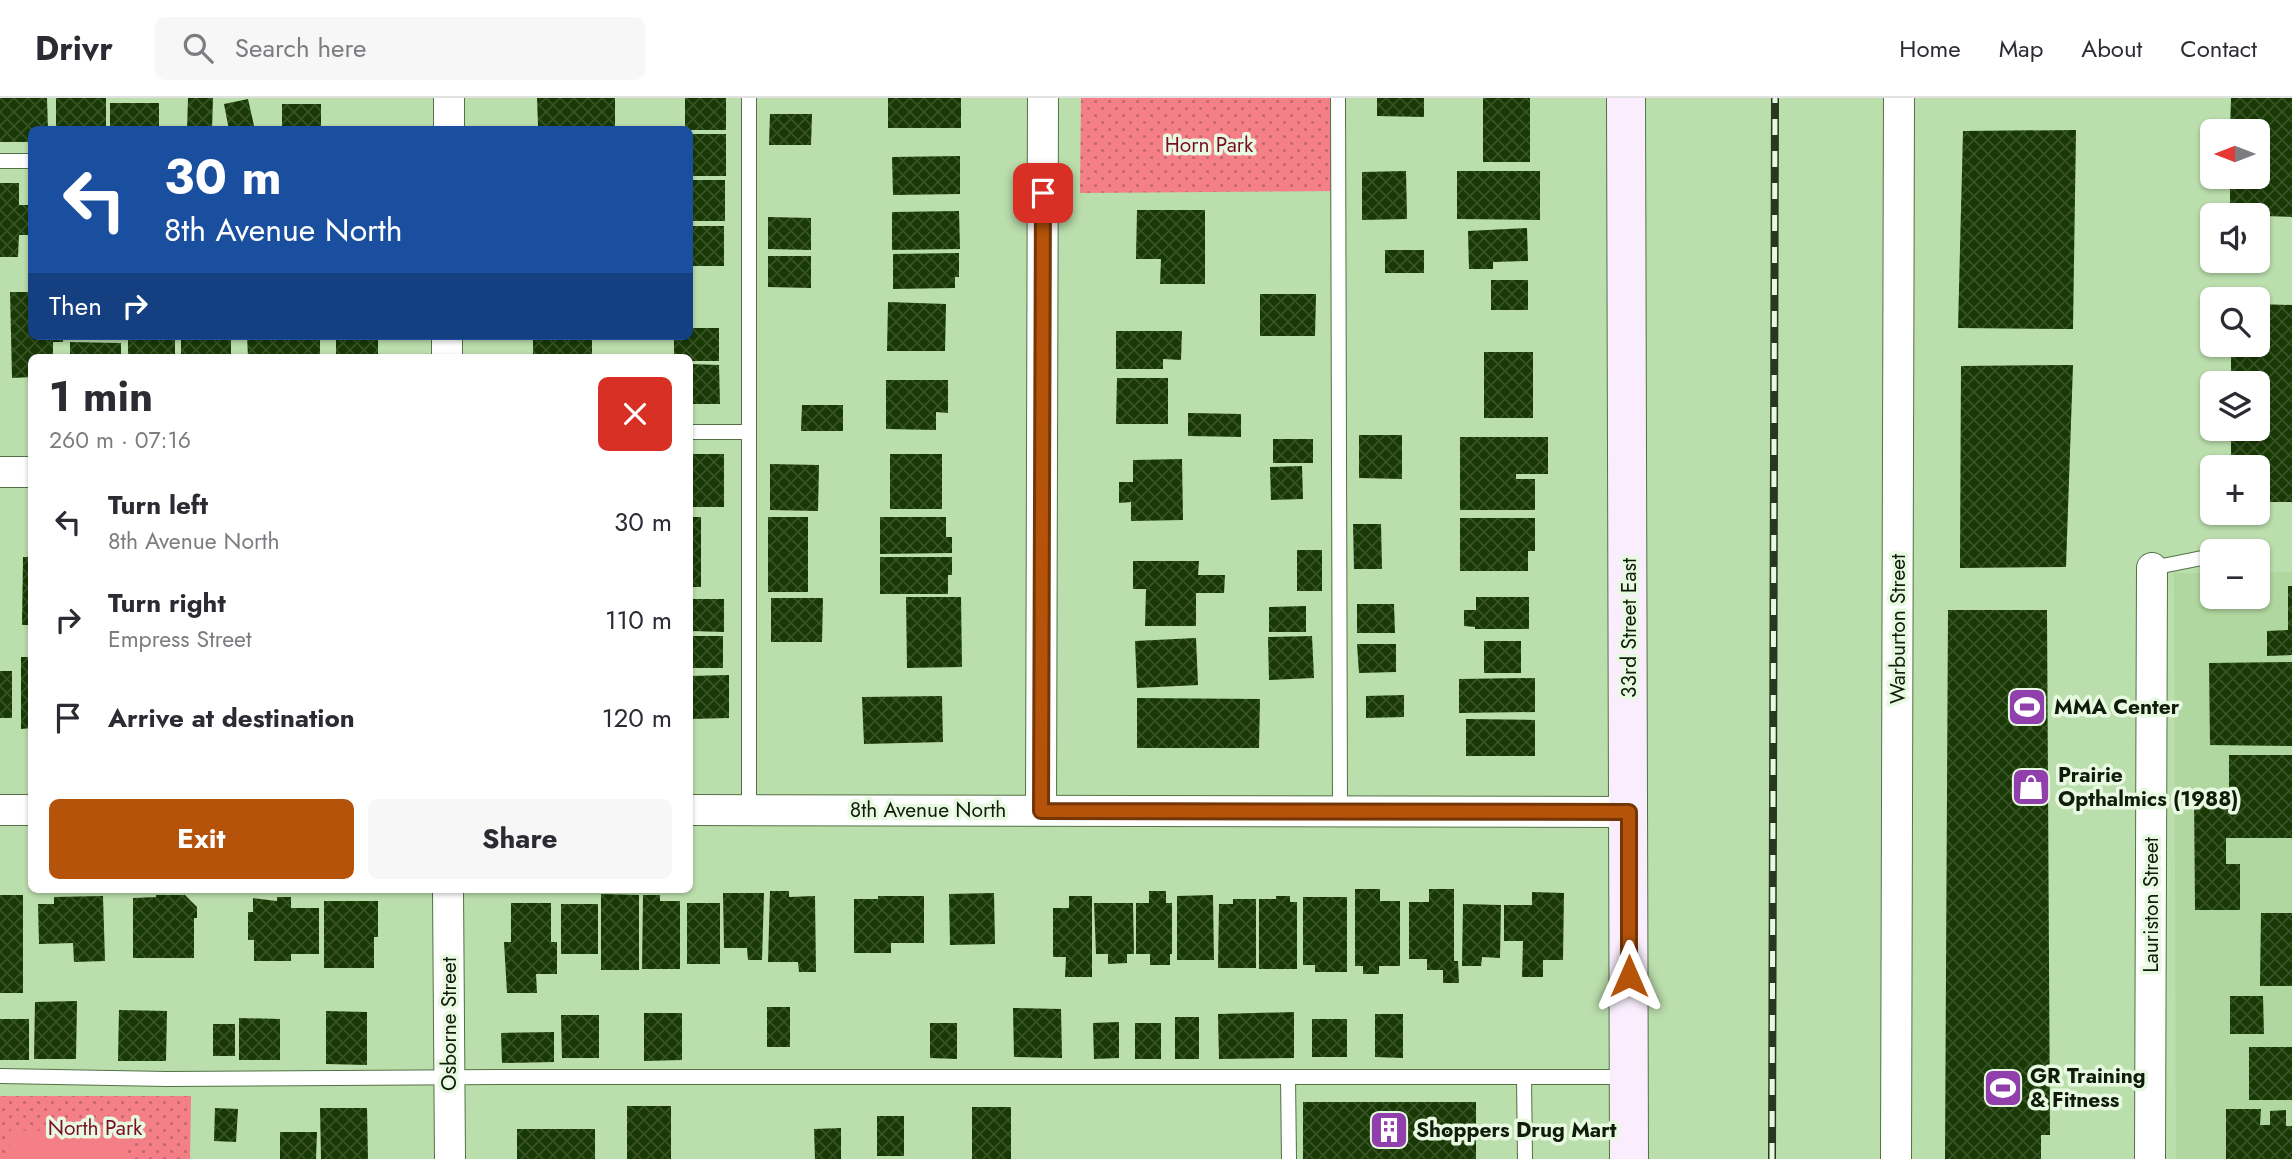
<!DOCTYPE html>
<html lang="en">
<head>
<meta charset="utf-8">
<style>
	body { margin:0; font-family:Jost,sans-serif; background:#f7f7f7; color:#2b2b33; height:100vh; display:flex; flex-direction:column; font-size:26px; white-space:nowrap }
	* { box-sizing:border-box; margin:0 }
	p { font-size:23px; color:#7c7c81 }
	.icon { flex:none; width:38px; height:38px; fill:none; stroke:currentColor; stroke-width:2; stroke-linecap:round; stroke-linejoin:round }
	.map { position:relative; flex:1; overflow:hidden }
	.details { position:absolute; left:28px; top:256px; width:665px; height:539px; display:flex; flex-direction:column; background:#fff; border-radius:10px; box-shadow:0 2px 5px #0004 }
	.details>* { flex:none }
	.banner { position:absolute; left:28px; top:28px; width:665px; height:214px; border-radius:10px; box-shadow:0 2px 5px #0004; background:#1a4fa0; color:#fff; overflow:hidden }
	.needle { width:46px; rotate:270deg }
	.tools { position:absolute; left:2200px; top:21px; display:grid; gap:14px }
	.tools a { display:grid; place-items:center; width:70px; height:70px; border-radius:10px; background:#fff; box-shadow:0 2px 5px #0004; font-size:35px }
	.pin { position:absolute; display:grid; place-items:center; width:60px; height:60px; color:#fff; margin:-30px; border-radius:14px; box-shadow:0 4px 10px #0006 }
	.me { position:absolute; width:77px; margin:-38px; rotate:0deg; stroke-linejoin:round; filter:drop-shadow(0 0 5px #0008) }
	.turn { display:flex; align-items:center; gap:24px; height:147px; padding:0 21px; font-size:32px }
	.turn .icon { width:91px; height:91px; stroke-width:2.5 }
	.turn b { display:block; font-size:49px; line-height:60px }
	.then { display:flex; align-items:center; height:66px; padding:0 21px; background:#0003; gap:14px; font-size:26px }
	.round { display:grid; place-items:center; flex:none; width:74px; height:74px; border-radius:10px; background:#f7f7f7 }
	.summary { display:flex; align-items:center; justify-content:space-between; height:119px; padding:0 21px }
	h1 { font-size:42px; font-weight:700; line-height:52px }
	.button { display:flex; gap:14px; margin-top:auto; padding:14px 21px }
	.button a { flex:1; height:80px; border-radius:10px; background:#b45309; color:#fff; font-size:28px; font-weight:700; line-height:80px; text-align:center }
	.button a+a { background:#f7f7f7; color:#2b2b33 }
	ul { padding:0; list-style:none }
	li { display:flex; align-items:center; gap:21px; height:98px; padding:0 21px }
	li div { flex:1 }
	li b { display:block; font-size:26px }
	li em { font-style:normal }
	header { display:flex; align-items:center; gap:42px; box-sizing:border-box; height:98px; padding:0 35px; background:#fff; border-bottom:2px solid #e1e1e2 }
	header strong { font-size:33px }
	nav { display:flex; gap:38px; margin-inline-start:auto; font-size:24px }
	.search { width:490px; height:63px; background:#f7f7f7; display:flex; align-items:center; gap:18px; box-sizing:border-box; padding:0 24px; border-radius:10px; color:#7c7c81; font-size:26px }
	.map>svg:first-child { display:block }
</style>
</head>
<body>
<header>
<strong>Drivr</strong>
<div class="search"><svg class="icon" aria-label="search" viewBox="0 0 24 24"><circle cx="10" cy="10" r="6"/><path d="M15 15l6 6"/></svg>Search here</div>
<nav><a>Home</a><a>Map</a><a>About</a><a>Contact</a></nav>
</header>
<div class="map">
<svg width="2292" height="1061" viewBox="0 0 2292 1061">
	<defs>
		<pattern id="grass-dots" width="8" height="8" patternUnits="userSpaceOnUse" patternTransform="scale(1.75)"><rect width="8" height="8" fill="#f47f87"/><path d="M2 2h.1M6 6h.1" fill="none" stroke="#c4676d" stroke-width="1.8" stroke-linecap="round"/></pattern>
		<pattern id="building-cross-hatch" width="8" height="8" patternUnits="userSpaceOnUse" patternTransform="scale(1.75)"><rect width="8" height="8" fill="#183904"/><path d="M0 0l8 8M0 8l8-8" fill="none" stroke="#385327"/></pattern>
	</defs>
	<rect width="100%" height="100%" fill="#bbdead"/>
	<path fill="#b0d79f" d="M2292,474V1061H2176L2174,475H2212V499H2258V475Z"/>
	<path fill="url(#grass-dots)" d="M1081,0H1338V93L1080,95Z
		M0,998H191L190,1061H0Z"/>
	<path fill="#f47f87" d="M10,1032L128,1035L127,1061H9Z"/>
	<path fill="url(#building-cross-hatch)" d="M0,0H47L48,32H32V44H0Z
		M56,0H106V32H56Z
		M188,0H213L212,32H187Z
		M537,0H615V28H538Z
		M685,0H726V32H685Z
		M888,0H961V30H888Z
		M1377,0H1424V19L1377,18Z
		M1483,0H1530V64H1483Z
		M2231,0H2292V119L2230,117V79H2258V33H2230Z
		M248,1L255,32H229L224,6Z
		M110,5H159V32H110Z
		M282,6H321V32H282Z
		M770,16H812L811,47H769Z
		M2076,32L2073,231L1958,230L1963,33Z
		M690,36H726V78H690Z
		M960,58V96L893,97L892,59Z
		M1406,73L1407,121L1362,122V74Z
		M1457,73H1540V122L1457,121Z
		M690,82H725V123H690Z
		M0,85H19V107H32V137H19L18,159H0Z
		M1137,112H1205V186H1160L1161,161H1136Z
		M959,113L960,151L892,152V114Z
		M768,119L811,120V152L768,151Z
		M690,128H724V168H690Z
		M1527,130L1528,163L1493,164V171H1469L1468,133Z
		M1385,152H1424V175H1385Z
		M959,155V179H955V190L893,191V156Z
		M768,158H811V190L768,189Z
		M1491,182H1528V212H1491Z
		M10,194H32V238H63V244H53V259H32V279L12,280Z
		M1260,196H1316L1315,238H1260Z
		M888,204L946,206L945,253H887Z
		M2258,206L2292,207V404H2258V369H2231V331H2258V285H2231V247H2258Z
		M690,230H719V263H690V259H674V238H690Z
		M1116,233H1182L1181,262L1163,261V271H1116Z
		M128,238H175V259H128Z
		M181,238H231V259H181Z
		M247,238H320V258L248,259Z
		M336,238H378V259H364V256H336Z
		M533,238H592V256H581V259H533Z
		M70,244L121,245V259H70Z
		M1484,254H1533V320H1484Z
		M690,266L719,267L720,306H690Z
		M2073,267L2066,469L1960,470L1961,268Z
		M1117,280H1168V326H1116Z
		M886,282H948V315L936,314V332L886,331Z
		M802,307H843V333H801Z
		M1188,315L1241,316V339L1188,338Z
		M1359,337H1402V381L1359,380Z
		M1460,339H1548V376H1516V381H1535V412H1460Z
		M1273,341H1313V365H1273Z
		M690,356H724V409H690Z
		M890,356H942V411H890Z
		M1182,361L1183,422L1131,423V404L1119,405V384H1133V362Z
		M770,366L819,367L818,413L770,412Z
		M1302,368L1303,401L1271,402L1270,369Z
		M690,419H701V489H690Z
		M768,419H808V494H768Z
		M880,419H946V439H952V455L880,456Z
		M1460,420H1535V453H1528V473H1460Z
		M1353,426H1381L1382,471H1354Z
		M1297,452H1322V493H1297Z
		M23,459H32V527H22Z
		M880,459H952V477H948V496H880Z
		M1133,463H1199L1198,477H1225L1224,495H1196V528H1145L1146,491H1133Z
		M2288,488H2292V557L2267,558V533L2288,532Z
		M906,499H961L962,569L907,570Z
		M1476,499H1529V531H1475V529L1464,528V512H1476Z
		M771,500H823L822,544H771Z
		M690,501H724V534L690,533Z
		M1357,506H1394L1395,535H1357Z
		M1306,508V534H1269V509Z
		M1948,512H2047L2050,1037H2041V1061H1945Z
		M690,538H723V570H690Z
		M1312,538L1314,580L1269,582L1268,539Z
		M1196,540L1198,587L1137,590L1135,543Z
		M1484,543H1521V575H1484Z
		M1357,546H1396V574L1359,575Z
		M21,559H32V630L21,631Z
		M2292,564V648L2210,647L2209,565Z
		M0,573H12V620H0Z
		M729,577V620L690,621V578Z
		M1535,580V614L1459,615V581Z
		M1404,597V619L1366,620V598Z
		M942,598L943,644L864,646L862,599Z
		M1137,600L1260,601L1259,650H1137Z
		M1466,621L1535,622V658H1466Z
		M2229,657H2292V740H2226V766H2240V812H2195L2194,693H2229Z
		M1355,791H1380V803H1400V868H1379V876H1363V868H1355Z
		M1429,791H1454V863H1458L1459,885H1443V872H1427V861H1409V804H1429Z
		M770,793H789V799L815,798L816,874H799L798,864H768Z
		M1149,793H1166V805H1172V856H1170V867H1150V856H1136V805H1149Z
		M1532,794L1564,795L1563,862H1543V879H1522L1523,843H1504V807H1532Z
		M723,795H764L762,862H748L747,850H724Z
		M994,795L995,846L950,847L949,796Z
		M601,796L639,797V872H601Z
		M0,797H23V895H0Z
		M156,797H185L197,809V820H194V860H133V800L156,799Z
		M643,797H660V803H680V871H642Z
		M1213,797L1214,862H1177V798Z
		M103,798L105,863L74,864L73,845L39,846L38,806H54V799Z
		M878,798H924V845H891V855H854V801H878Z
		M1069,798H1092V879H1065L1066,859H1053V810H1069Z
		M1276,798H1290V804H1297V871H1259V801H1276Z
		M277,799H291V810H319V856H291V863H254V842H248V814H253V800L277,803Z
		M1303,799H1347V874H1315V867H1303Z
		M1233,801H1256V870H1218L1219,806H1233Z
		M324,803H378V839H374V870H324Z
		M511,805H551V844H557V876H536L537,895H507L504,844H511Z
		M687,805H720V866H687Z
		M1094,805H1133L1134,856H1127V865L1108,866V856H1096Z
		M561,806H598V856H561Z
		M1463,806L1501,807L1500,860L1482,859L1481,868H1462Z
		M2261,815H2292V888H2260Z
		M2230,898H2263L2264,936H2230Z
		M77,903L76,961H34L35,904Z
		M767,909H790V949H767Z
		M1013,910L1061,911L1062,960L1014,959Z
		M119,912L167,913L166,963H118Z
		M326,913L367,914V967L326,966Z
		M1294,914V960L1219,961L1218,916Z
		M644,915H682V962L644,963Z
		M1375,916H1403V960L1375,959Z
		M561,917H599V960H562Z
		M1175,919H1199V961H1175Z
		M239,920L280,921V962H239Z
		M0,921H29V962H0Z
		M1312,921H1347V959H1312Z
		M1119,924V960L1094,961L1093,925Z
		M930,925H957V961L930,960Z
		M1135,925H1161V961H1135Z
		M213,926H235V958H213Z
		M554,934V964L502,965L501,935Z
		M2249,949H2292V1002H2249Z
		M1303,1004H1476V1061H1303Z
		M627,1008H671V1061H627Z
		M972,1009H1011V1061H972Z
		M215,1010L238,1011L236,1044L214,1043Z
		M320,1010H367L368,1061H321Z
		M2226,1011H2261L2260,1027H2270V1013L2286,1012V1028H2292V1061H2226Z
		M877,1018H904V1058H877Z
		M841,1030V1061H815L814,1031Z
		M517,1031H595V1061H517Z
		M280,1034H317L316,1061H280Z"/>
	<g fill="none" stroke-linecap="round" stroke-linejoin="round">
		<g stroke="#527245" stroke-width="16">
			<path id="lane" d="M749,0V711
				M1338,0L1340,713
				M0,63H32
				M690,334H748
				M2152,470L2202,460
				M0,978L167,981L499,979H1628
				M1524,979L1525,1061
				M1288,980L1289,1061"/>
		</g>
		<g stroke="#527245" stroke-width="32">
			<path id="street" d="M449,32V0
				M447,259V238
				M0,374H32
				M0,712H32
				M690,712L1629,714
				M1041,713L1043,0
				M448,791L450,1061
				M1896,1061L1899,0
				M2150,1061L2152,470"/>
		</g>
		<g stroke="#527245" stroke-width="40">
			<path id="secondary" d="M1626,0L1629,1061"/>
		</g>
		<use href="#lane" stroke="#fff" stroke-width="14"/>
		<use href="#street" stroke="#fff" stroke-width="30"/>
		<use href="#secondary" stroke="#faeefe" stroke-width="38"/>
		<g stroke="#273720" stroke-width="8">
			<path id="rail" d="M1772,1061L1775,0"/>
		</g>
		<use href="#rail" stroke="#e7f9e0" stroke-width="5" stroke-dasharray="16" stroke-linecap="butt"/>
	</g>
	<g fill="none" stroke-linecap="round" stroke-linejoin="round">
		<g stroke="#753606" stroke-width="18">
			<path id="route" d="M1043,95L1041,713L1629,714V878"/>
		</g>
		<use href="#route" stroke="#b45309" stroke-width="12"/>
	</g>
	<defs>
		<g id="stadium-square" transform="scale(2.0125)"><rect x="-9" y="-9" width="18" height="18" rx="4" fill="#913fad" stroke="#e7f9e0"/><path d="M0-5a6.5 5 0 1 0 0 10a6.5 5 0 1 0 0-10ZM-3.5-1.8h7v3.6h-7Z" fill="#fff"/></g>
		<g id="shop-square" transform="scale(2.0125)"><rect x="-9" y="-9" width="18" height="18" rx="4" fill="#913fad" stroke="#e7f9e0"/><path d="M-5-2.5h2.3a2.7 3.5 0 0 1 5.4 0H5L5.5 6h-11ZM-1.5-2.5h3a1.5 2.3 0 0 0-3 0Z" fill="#fff"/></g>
		<g id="building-square" transform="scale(2.0125)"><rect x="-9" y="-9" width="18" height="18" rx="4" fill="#913fad" stroke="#e7f9e0"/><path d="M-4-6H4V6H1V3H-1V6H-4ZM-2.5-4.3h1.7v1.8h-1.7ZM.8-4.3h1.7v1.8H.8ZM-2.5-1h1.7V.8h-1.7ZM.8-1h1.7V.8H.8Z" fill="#fff"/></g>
	</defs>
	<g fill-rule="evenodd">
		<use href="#stadium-square" x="2027" y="609"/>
		<use href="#shop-square" x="2031" y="689"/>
		<use href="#stadium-square" x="2003" y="990"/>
		<use href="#building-square" x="1389" y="1032"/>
	</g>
	<g text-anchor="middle" stroke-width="7" stroke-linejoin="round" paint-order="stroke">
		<g font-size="21" fill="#7a0e26" stroke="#e7f9e0">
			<text x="1209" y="54">Horn Park</text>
			<text x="95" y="1037">North Park</text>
		</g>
		<g font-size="21" fill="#0f1c09" stroke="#e7f9e0">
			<text transform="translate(1629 530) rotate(-90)" y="7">33rd Street East</text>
			<text transform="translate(1898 531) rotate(-90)" y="7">Warburton Street</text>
			<text x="928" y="719">8th Avenue North</text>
			<text transform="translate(2151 807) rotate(-90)" y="7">Lauriston Street</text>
			<text transform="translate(449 926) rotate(-90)" y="7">Osborne Street</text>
		</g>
		<g font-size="21" font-weight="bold" fill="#0f1c09" stroke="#e7f9e0" text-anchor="start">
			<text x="2054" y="616">MMA Center</text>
			<text x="2058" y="684">Prairie<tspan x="2058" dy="24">Opthalmics (1988)</tspan></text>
			<text x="2030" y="985">GR Training<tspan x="2030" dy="24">&amp; Fitness</tspan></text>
			<text x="1416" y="1039">Shoppers Drug Mart</text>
		</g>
	</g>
</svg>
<div class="tools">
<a><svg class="needle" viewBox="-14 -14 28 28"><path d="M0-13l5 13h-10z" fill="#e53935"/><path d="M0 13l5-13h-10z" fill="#7c7c81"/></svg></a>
<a><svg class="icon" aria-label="sound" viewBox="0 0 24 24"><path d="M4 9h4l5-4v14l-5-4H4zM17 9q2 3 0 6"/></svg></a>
<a><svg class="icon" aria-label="search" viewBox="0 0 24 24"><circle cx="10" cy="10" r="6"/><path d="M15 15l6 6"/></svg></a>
<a><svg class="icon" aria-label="layers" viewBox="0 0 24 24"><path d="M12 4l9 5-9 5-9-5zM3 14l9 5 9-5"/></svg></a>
<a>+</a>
<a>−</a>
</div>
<div class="pin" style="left:1043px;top:95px;background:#d93025"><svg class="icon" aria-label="arrive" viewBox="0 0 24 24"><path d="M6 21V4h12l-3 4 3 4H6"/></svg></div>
<svg class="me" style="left:1629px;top:878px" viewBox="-20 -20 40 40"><path d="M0-17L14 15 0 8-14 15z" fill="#b45309" stroke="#fff" stroke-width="4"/></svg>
<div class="banner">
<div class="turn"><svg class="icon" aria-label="left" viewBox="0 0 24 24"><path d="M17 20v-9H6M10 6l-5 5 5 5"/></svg><div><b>30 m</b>8th Avenue North</div></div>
<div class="then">Then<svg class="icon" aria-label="right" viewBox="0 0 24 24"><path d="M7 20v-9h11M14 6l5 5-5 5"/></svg></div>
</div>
<section class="details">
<div class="summary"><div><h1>1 min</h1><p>260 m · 07:16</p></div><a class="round" style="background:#d93025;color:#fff"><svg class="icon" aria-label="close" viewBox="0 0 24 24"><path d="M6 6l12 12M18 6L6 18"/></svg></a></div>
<ul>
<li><svg class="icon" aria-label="left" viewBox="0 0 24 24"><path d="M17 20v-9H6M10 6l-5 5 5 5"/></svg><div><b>Turn left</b><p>8th Avenue North</p></div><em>30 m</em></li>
<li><svg class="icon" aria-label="right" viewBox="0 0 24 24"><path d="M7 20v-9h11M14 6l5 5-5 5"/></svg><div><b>Turn right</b><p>Empress Street</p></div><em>110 m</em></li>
<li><svg class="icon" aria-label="arrive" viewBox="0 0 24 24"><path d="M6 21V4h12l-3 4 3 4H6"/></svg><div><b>Arrive at destination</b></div><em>120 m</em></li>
</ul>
<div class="button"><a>Exit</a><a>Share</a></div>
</section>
</div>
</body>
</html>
